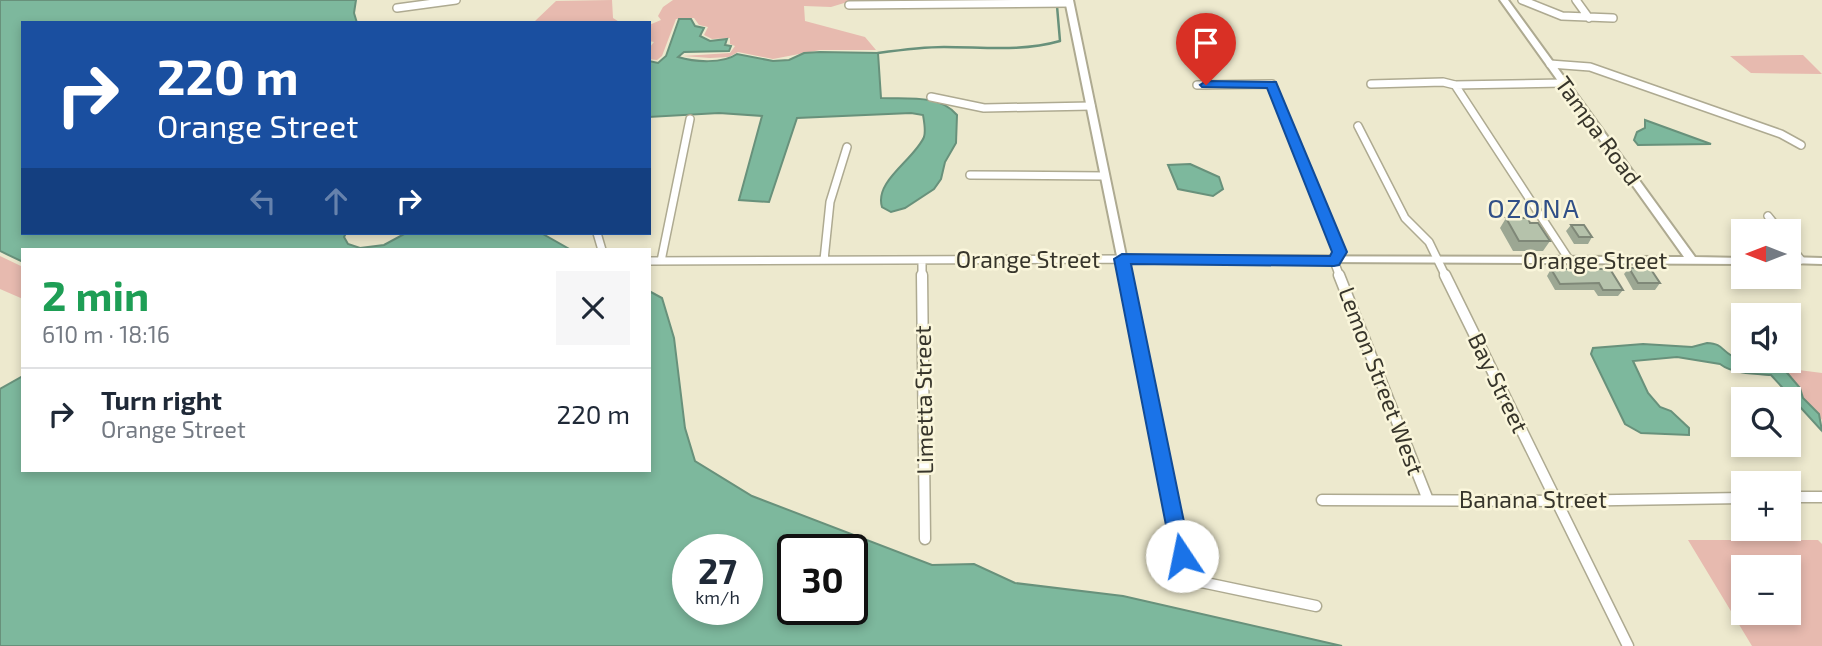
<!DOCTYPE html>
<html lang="en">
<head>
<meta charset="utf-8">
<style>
	body { margin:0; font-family:"Exo 2",sans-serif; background:#f6f6f7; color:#1f2937; height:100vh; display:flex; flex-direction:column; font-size:26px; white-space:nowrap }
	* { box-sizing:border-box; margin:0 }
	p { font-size:23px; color:#747a83 }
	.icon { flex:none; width:38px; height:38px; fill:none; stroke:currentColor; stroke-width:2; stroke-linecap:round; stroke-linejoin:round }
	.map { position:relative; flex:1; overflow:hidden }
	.drawer { position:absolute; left:21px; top:248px; width:630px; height:224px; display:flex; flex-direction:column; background:#fff; border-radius:0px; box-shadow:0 4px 10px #0003 }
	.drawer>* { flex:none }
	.guide { position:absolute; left:21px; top:21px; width:630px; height:214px; border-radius:0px; box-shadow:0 4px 10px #0003; background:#1a4fa0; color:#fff; overflow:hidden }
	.needle { width:46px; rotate:270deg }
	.controls { position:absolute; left:1731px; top:219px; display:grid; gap:14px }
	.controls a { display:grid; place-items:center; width:70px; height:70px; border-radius:0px; background:#fff; box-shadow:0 4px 10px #0003; font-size:35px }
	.speed { position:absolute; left:672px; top:534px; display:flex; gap:14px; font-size:35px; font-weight:700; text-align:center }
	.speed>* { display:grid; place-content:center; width:91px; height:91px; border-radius:50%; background:#fff; box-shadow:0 4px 10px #0003; line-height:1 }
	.speed small { font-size:18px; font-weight:400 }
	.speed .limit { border:4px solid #111; border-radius:10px; background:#fff; color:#111 }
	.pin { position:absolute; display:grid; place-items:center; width:60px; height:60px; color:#fff; margin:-72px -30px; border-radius:50% 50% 50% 0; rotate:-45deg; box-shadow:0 0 7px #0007 }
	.pin .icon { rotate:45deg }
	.me { position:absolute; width:77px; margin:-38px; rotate:349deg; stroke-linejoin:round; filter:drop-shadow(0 0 5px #0008) }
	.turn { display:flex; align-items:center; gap:24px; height:147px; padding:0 21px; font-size:32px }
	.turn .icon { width:91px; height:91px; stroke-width:2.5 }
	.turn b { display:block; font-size:49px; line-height:60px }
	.lanes { display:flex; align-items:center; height:66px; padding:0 21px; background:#0003; justify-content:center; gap:35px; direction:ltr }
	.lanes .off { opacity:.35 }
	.round { display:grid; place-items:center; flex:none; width:74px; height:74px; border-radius:0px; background:#f6f6f7 }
	.summary { display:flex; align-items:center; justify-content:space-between; height:119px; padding:0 21px }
	h1 { font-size:42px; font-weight:700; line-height:52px; color:#1e9e55 }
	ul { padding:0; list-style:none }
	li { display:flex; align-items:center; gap:21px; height:91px; padding:0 21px; border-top:2px solid #e0e1e3 }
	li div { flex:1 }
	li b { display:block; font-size:26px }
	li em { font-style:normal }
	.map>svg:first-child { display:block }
</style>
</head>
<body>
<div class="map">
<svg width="1822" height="646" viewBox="0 0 1822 646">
	<rect width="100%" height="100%" fill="#ede9ce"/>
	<path fill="#e7baaf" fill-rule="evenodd" d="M612,0L613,18L621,23L535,21L556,1Z
		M673,0H854L831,7L804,6L805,21L865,37L876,50H820L773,59L738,52L729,57L710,58L683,56L730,53L735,46L730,44V38L712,39L704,35L708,27L699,25L694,18L676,19L662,56L657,60L649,59V48L654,42L649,41V25L661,20L658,16L663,7Z
		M1803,55L1822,74L1751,73L1730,56Z
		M0,256L23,267V299L0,289Z
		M1783,368L1822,373V420L1803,398L1800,388Z
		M1688,540H1818L1822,544V646H1752ZM1788,567V612H1743V567Z"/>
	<path fill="#7db89d" stroke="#68917b" stroke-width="2" fill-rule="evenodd" d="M0,0H356L354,13L357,23H23V233H346L344,237L348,244L360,248L384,245L406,233H541L571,250H23V262L0,251Z
		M679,19H691L695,26L704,28L700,36L710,41L727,39L725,45L731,46L729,51L684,52L678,57C694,62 723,64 737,54L773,61L789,60L804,53L820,52L878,53L881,98C906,99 940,94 957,115L956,143L945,162L941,179L934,189L905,208L891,212L882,207C874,181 914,160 924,137C926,131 924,121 923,115L911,113L797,118L769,202L739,200L762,116L719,113L649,117V61L658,63L666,56Z
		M1645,120L1711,144L1638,145L1634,140L1637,132L1645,128Z
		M1190,164L1219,177L1223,189L1213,196L1178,189L1168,165Z
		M649,291L662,298L674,338L685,428L695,461L752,496L932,565L974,564L1015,583L1123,596L1342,646H0V389L23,376V471H649ZM688,550H747V609H688ZM793,550H852V609H793Z
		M1707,343C1723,344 1720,349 1732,356C1745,363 1766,365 1783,368L1800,388L1803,398L1819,414L1822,431L1771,375C1755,374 1733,374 1720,364L1677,357L1633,361L1648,393L1660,407L1671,411L1689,428V435L1641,433L1625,424L1591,354L1593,348L1643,344L1692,347Z"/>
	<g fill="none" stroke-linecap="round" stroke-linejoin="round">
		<path stroke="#68917b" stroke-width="2.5" d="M878,53C900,50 922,47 944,47C984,47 1021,52 1060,41L1057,6"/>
		<g stroke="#aeaa91" stroke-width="10">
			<path id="minor-far1" d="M1522,0L1562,16L1613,18
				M1576,0L1589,18
				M849,5L1069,3
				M397,8L456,0
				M1550,64L1590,67L1781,134L1801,145
				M1371,84L1443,82L1455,85
				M1197,85L1272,84L1339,252L1334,261L1340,277
				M1455,85L1570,261
				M1455,85L1563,83
				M931,97L984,108L1091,106
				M1358,126L1405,218L1429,242L1446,277
				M970,175L1105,176
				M1768,216L1780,231
				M597,233L602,250
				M1788,243L1801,260
				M824,260L830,202L847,147
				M649,261L1122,259L1126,277
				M661,261L690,119
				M922,261V277"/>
		</g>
		<g stroke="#aeaa91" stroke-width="13">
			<path id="minor" d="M922,275L925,539
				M1125,275L1187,579L1316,606
				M1339,275L1428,500
				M1445,275L1628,646
				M1788,497H1822
				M1322,500L1556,501L1743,498"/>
		</g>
		<g stroke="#aeaa91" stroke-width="4">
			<path id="tertiary" d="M1065,0H1073L1126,256L1684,257L1500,0H1508L1695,257L1743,258V264L1118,261Z
				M1788,257L1822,258V264L1788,263Z"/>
		</g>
		<use href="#minor-far1" stroke="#fff" stroke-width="7"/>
		<use href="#minor" stroke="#fff" stroke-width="10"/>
		<use href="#tertiary" fill="#fff" fill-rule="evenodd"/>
	</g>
	<path fill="#9ca793" d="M1506,218L1530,223L1550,241L1543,251H1513L1500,228Z
		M1571,225L1592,237L1588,244H1574L1566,231Z
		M1629,268L1660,283L1655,290H1633L1624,274Z
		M1551,269L1623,290L1618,296H1598L1594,290H1555L1547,276Z"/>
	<path fill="#b5c2ab" stroke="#7f8878" stroke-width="2" d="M1506,218H1528L1530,223H1538L1550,241H1519Z
		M1571,225H1584L1592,237H1579Z
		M1629,268H1650L1660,283H1638Z
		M1551,269H1610L1623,290H1603L1599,283L1560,284Z"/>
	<path fill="#1a73e8" stroke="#114b97" stroke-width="2" d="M1206,81L1276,82L1347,252L1339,265L1334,266L1131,264L1191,556L1189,562L1182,565L1175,562L1172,556L1114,259L1122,254L1330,256L1332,252L1267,88L1202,87L1200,85Z"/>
	<g text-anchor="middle" stroke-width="5" stroke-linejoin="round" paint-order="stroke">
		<g font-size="23" fill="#37352b" stroke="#faf6db">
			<text transform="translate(1598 131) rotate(54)" y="8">Tampa Road</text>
			<text x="1028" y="268">Orange Street</text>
			<text x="1595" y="269">Orange Street</text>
			<text transform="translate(1381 381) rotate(69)" y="8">Lemon Street West</text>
			<text transform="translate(1498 383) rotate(64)" y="8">Bay Street</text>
			<text transform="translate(924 400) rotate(-91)" y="8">Limetta Street</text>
			<text x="1533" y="508">Banana Street</text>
		</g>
		<g font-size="26" letter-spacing="2" fill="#304f87" stroke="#faf6db">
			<text x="1534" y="218">OZONA</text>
		</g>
	</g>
</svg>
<div class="controls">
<a><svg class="needle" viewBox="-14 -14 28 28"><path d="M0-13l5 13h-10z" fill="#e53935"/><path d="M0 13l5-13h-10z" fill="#747a83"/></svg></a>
<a><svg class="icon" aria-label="sound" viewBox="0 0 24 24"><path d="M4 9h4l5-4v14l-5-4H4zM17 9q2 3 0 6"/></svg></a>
<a><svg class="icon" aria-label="search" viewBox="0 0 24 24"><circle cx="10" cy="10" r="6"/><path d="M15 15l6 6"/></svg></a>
<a>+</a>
<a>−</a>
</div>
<div class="speed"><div>27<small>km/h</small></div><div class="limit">30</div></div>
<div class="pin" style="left:1206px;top:85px;background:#d93025"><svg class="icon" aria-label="arrive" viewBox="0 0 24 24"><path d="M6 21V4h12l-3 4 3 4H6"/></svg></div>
<svg class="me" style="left:1182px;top:556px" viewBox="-20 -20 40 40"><circle r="19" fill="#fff"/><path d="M0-13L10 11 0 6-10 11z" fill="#1a73e8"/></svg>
<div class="guide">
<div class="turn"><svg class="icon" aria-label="right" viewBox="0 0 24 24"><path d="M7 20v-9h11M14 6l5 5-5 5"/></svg><div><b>220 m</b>Orange Street</div></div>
<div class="lanes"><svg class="icon off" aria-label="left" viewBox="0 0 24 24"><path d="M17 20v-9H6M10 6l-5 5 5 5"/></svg><svg class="icon off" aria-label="ahead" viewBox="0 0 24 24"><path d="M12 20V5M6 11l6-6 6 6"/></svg><svg class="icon" aria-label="right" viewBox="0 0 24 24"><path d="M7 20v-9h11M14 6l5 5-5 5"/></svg></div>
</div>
<section class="drawer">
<div class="summary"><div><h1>2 min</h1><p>610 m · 18:16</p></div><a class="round"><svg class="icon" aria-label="close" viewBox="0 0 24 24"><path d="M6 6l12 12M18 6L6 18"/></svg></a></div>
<ul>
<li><svg class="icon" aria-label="right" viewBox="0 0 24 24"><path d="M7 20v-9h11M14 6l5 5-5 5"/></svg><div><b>Turn right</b><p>Orange Street</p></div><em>220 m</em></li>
</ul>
</section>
</div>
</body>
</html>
